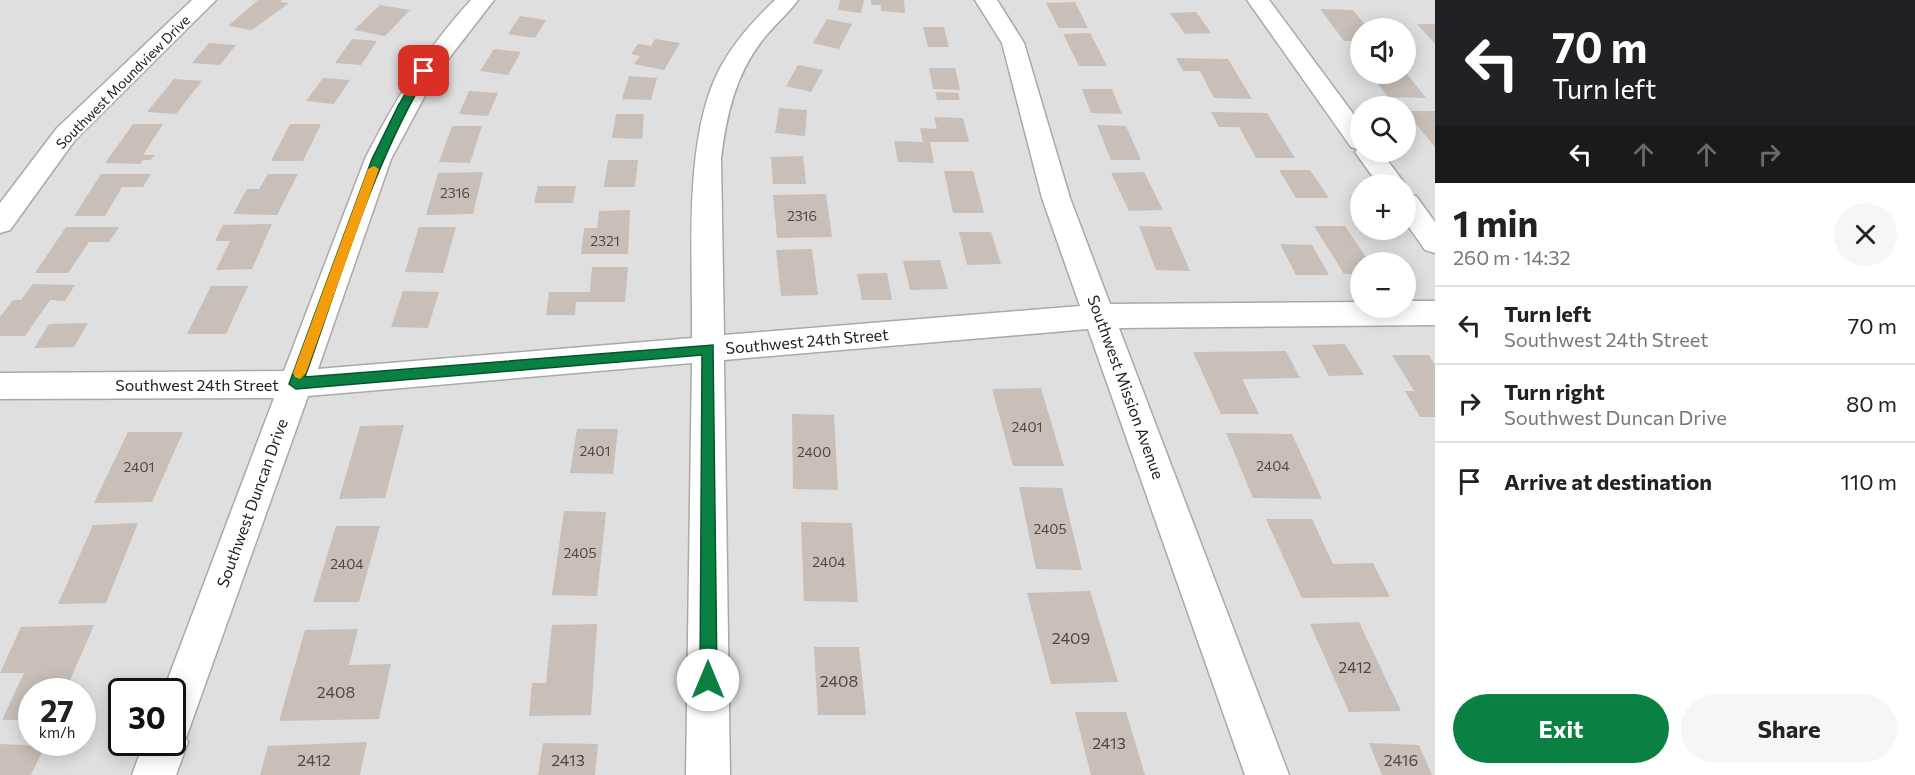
<!DOCTYPE html>
<html lang="en">
<head>
<meta charset="utf-8">
<style>
	body { margin:0; font-family:Commissioner,sans-serif; background:#f6f6f6; color:#222; height:100vh; display:flex; flex-direction:column; font-size:22px; white-space:nowrap }
	* { box-sizing:border-box; margin:0 }
	p { font-size:20px; color:#767676 }
	.icon { flex:none; width:33px; height:33px; fill:none; stroke:currentColor; stroke-width:2; stroke-linecap:round; stroke-linejoin:round }
	.map { position:relative; flex:1; overflow:hidden }
	.sheet { display:flex; flex-direction:column; background:#fff; width:480px }
	.sheet>* { flex:none }
	.banner { background:#202124; color:#fff; overflow:hidden }
	.fabs { position:absolute; left:1350px; top:18px; display:grid; gap:12px }
	.fabs a { display:grid; place-items:center; width:66px; height:66px; border-radius:50%; background:#fff; box-shadow:0 3px 15px #0003; font-size:30px }
	.speed { position:absolute; left:18px; top:678px; display:flex; gap:12px; font-size:30px; font-weight:700; text-align:center }
	.speed>* { display:grid; place-content:center; width:78px; height:78px; border-radius:50%; background:#fff; box-shadow:0 3px 15px #0003; line-height:1 }
	.speed small { font-size:15px; font-weight:400 }
	.speed .limit { border:3px solid #111; border-radius:9px; background:#fff; color:#111 }
	.pin { position:absolute; display:grid; place-items:center; width:51px; height:51px; color:#fff; margin:-26px; border-radius:12px; box-shadow:0 3px 9px #0006 }
	.me { position:absolute; width:66px; margin:-33px; rotate:0deg; stroke-linejoin:round; filter:drop-shadow(0 0 4px #0008) }
	.turn { display:flex; align-items:center; gap:21px; height:126px; padding:0 18px; font-size:27px }
	.turn .icon { width:78px; height:78px; stroke-width:2.5 }
	.turn b { display:block; font-size:42px; line-height:51px }
	.lanes { display:flex; align-items:center; height:57px; padding:0 18px; background:#0003; justify-content:center; gap:30px; direction:ltr }
	.lanes .off { opacity:.35 }
	.round { display:grid; place-items:center; flex:none; width:63px; height:63px; border-radius:32px; background:#f6f6f6 }
	.head { display:flex; align-items:center; justify-content:space-between; height:102px; padding:0 18px }
	h1 { font-size:36px; font-weight:700; line-height:45px }
	.action { display:flex; gap:12px; margin-top:auto; padding:12px 18px }
	.action a { flex:1; height:69px; border-radius:36px; background:#0b8043; color:#fff; font-size:24px; font-weight:700; line-height:69px; text-align:center }
	.action a+a { background:#f6f6f6; color:#222 }
	ul { padding:0; list-style:none }
	li { display:flex; align-items:center; gap:18px; height:78px; padding:0 18px; border-top:2px solid #e0e0e0 }
	li div { flex:1 }
	li b { display:block; font-size:22px }
	li em { font-style:normal }
	main { display:flex; flex:1; min-height:0 }
	.map>svg:first-child { display:block }
</style>
</head>
<body>
<main>
<div class="map">
<svg width="1435" height="775" viewBox="0 0 1435 775">
	<rect width="100%" height="100%" fill="#f2efe9"/>
	<path fill="#e0dfdf" fill-rule="evenodd" d="M0,0H1435V775H0ZM1360,28H1406V74H1360ZM1360,106H1406V152H1360ZM1360,184H1406V230H1360ZM1360,262H1406V308H1360ZM32,692H82V742H32ZM122,692H172V742H122Z"/>
	<path fill="#c7bfb8" d="M258,0H282L280,2L289,3L252,30L228,26Z
		M840,0H864L861,13L838,10Z
		M871,0H904L905,13L881,11V5H871Z
		M1075,2L1088,28H1059L1046,3Z
		M380,5L410,10L385,36L354,30Z
		M1320,9L1353,10L1368,28H1360V41H1344Z
		M1196,12L1211,33L1185,34L1170,13Z
		M520,16L546,20L535,38L508,34Z
		M827,19L852,24L839,49L813,43Z
		M1417,24H1435V44Z
		M923,27H944L949,47H928Z
		M1090,33L1107,66H1079L1063,34Z
		M352,39L377,41L361,65L335,63Z
		M655,39L680,43L664,70L634,64L640,56L631,54L638,44L651,46Z
		M209,43L236,45L220,65L192,63Z
		M494,49L521,52L508,75L480,71Z
		M1176,58L1228,59L1252,99L1214,98L1200,71H1183Z
		M798,65L823,70L811,92L786,86Z
		M929,68H955L960,90L933,89Z
		M1370,74H1407L1426,98L1388,97Z
		M629,76L657,78L651,100L622,99Z
		M323,78L350,80L334,104L306,101Z
		M174,79L202,81L176,114L147,112Z
		M1082,89H1112L1122,114L1091,113Z
		M469,91L498,93L488,116L459,114Z
		M935,92L958,93L960,100H937Z
		M779,108L807,110L805,136L775,133Z
		M1406,111H1435V147L1406,112Z
		M1211,112L1267,113L1295,158H1256L1239,127H1219Z
		M616,114H644L642,139L612,138Z
		M934,117L963,118L969,142H930L934,163L898,162L894,141L923,142L920,128L937,129Z
		M133,124H163L143,155H155L151,160H143L140,164L105,163Z
		M290,124H321L303,161H271Z
		M1097,125L1126,126L1141,160H1111Z
		M452,126H482L470,163L439,162Z
		M803,156L806,184H773L771,157Z
		M608,160H638L635,187H604Z
		M1279,170H1310L1329,198H1296Z
		M944,171H973L984,213H953Z
		M483,172L473,214L426,215L438,173Z
		M1144,172L1163,210L1129,211L1111,173Z
		M101,174H151L143,187H122L105,216H74Z
		M268,174H298L277,215L233,214L247,189H259Z
		M538,186H576L573,203H534Z
		M826,194L832,237L777,238L773,195Z
		M630,210L628,254H581L584,228H597L599,211Z
		M272,224L252,269L216,270L230,241H215L223,225Z
		M1139,226L1171,227L1190,271L1156,270Z
		M1314,226H1345L1369,262H1360V274H1344Z
		M66,227H119L109,242H89L68,273H35Z
		M419,227H456L443,273L405,272Z
		M959,232H991L1001,264L967,265Z
		M1280,244L1312,245L1329,275H1296Z
		M812,249L818,295L781,296L776,250Z
		M940,260L948,289L910,290L903,261Z
		M592,267H628L625,302H576L575,315H546L549,292H590Z
		M887,273L892,300H862L857,274Z
		M33,284L75,285L65,301L50,300L25,336H0V317L13,300H21Z
		M211,286H248L226,334H187Z
		M403,291L439,292L428,328L391,327Z
		M88,323L74,347L34,348L49,324Z
		M1345,344L1364,375L1329,376L1312,345Z
		M1286,351L1300,378L1242,379L1259,414H1221L1193,352Z
		M1392,355H1429L1435,365V417H1420L1405,391H1414Z
		M1041,388L1064,466H1013L992,389Z
		M792,414L834,415L838,490L793,489Z
		M404,425L385,498L339,499L360,426Z
		M577,429H618L613,474L570,473Z
		M128,432H183L152,502L94,503Z
		M1226,433L1292,434L1322,499L1253,498Z
		M1019,487L1062,488L1082,570L1036,569Z
		M564,511L606,512L597,596L552,595Z
		M1266,519H1312L1333,564L1373,563L1390,597L1302,598Z
		M801,522L852,523L858,602L804,601Z
		M138,523L106,603L58,604L93,525Z
		M336,526H380L359,602H313Z
		M1090,591L1118,682L1051,684L1027,593Z
		M1359,622L1401,711L1349,712L1310,624Z
		M597,624L591,715L529,716L532,683H546L552,625Z
		M94,625L65,692H32V720H2L24,673H0L21,627Z
		M358,629L349,665L391,664L379,719L279,721L305,630Z
		M814,647H859L866,715H818Z
		M1075,712H1126L1145,775H1091Z
		M367,742L360,775H260L268,746Z
		M543,743L598,744L595,775H538Z
		M1369,743L1419,745L1432,775H1382Z
		M0,744L45,746L31,775H0Z"/>
	<g fill="none" stroke-linecap="round" stroke-linejoin="round">
		<g stroke="#a9a9a9" stroke-width="3">
			<path id="minor" d="M192,0H216L75,140L10,230L0,233V203L57,128Z
				M471,0H494L436,75L391,159L318,369L692,338C693,258 683,143 718,72C732,44 753,21 775,0H798C787,15 772,27 761,42C735,76 726,117 721,159L724,335L1080,306L1042,198L1002,43L975,0H997L1024,43L1070,198L1110,304L1360,302V308H1406V301H1435V325L1119,328L1289,775H1245L1088,329L724,360L730,775H686L692,363L308,396L186,738L188,742L176,775H132L144,742H172V692H163L274,398L0,399V373L284,371L365,159C394,101 427,48 471,0Z
				M1247,0H1269L1360,123V152H1381L1405,184H1378L1355,152L1357,149L1351,147Z
				M1406,194L1416,196L1435,222V253L1425,250L1406,223Z"/>
		</g>
		<use href="#minor" fill="#fff" fill-rule="evenodd"/>
	</g>
	<path fill="#0b8043" stroke="#07532c" stroke-width="1.5" d="M424,68L429,71C372,165 342,274 305,377L713,345L717,680L715,686L708,689L702,686L700,680L702,355L296,389L289,384L372,159L398,106L420,69Z"/>
	<path fill="#f59e0b" d="M374,166L379,169L306,373L300,379L295,377L293,373L368,169Z"/>
	<g text-anchor="middle" stroke-width="5" stroke-linejoin="round" paint-order="stroke">
		<g font-size="14" fill="#222" stroke="#fff">
			<text transform="translate(123 82) rotate(-45)" y="5">Southwest Moundview Drive</text>
		</g>
		<g font-size="14" fill="#4b4948">
			<text x="455" y="198">2316</text>
			<text x="802" y="221">2316</text>
			<text x="605" y="246">2321</text>
			<text x="1027" y="432">2401</text>
			<text x="595" y="456">2401</text>
			<text x="814" y="457">2400</text>
			<text x="1273" y="471">2404</text>
			<text x="139" y="472">2401</text>
			<text x="1050" y="534">2405</text>
			<text x="580" y="558">2405</text>
			<text x="829" y="567">2404</text>
			<text x="347" y="569">2404</text>
		</g>
		<g font-size="16" fill="#222" stroke="#fff">
			<text transform="translate(807 341) rotate(-5)" y="6">Southwest 24th Street</text>
			<text x="197" y="391">Southwest 24th Street</text>
			<text transform="translate(1126 387) rotate(70)" y="6">Southwest Mission Avenue</text>
			<text transform="translate(252 503) rotate(-70)" y="6">Southwest Duncan Drive</text>
		</g>
		<g font-size="16" fill="#4b4948">
			<text x="1071" y="644">2409</text>
			<text x="1355" y="673">2412</text>
			<text x="839" y="687">2408</text>
			<text x="336" y="698">2408</text>
			<text x="1109" y="749">2413</text>
			<text x="314" y="766">2412</text>
			<text x="568" y="766">2413</text>
			<text x="1401" y="766">2416</text>
		</g>
	</g>
</svg>
<div class="fabs">
<a><svg class="icon" aria-label="sound" viewBox="0 0 24 24"><path d="M4 9h4l5-4v14l-5-4H4zM17 9q2 3 0 6"/></svg></a>
<a><svg class="icon" aria-label="search" viewBox="0 0 24 24"><circle cx="10" cy="10" r="6"/><path d="M15 15l6 6"/></svg></a>
<a>+</a>
<a>−</a>
</div>
<div class="speed"><div>27<small>km/h</small></div><div class="limit">30</div></div>
<div class="pin" style="left:424px;top:71px;background:#d93025"><svg class="icon" aria-label="arrive" viewBox="0 0 24 24"><path d="M6 21V4h12l-3 4 3 4H6"/></svg></div>
<svg class="me" style="left:708px;top:680px" viewBox="-20 -20 40 40"><circle r="19" fill="#fff"/><path d="M0-13L10 11 0 6-10 11z" fill="#0b8043"/></svg>
</div>
<section class="sheet">
<div class="banner">
<div class="turn"><svg class="icon" aria-label="left" viewBox="0 0 24 24"><path d="M17 20v-9H6M10 6l-5 5 5 5"/></svg><div><b>70 m</b>Turn left</div></div>
<div class="lanes"><svg class="icon" aria-label="left" viewBox="0 0 24 24"><path d="M17 20v-9H6M10 6l-5 5 5 5"/></svg><svg class="icon off" aria-label="ahead" viewBox="0 0 24 24"><path d="M12 20V5M6 11l6-6 6 6"/></svg><svg class="icon off" aria-label="ahead" viewBox="0 0 24 24"><path d="M12 20V5M6 11l6-6 6 6"/></svg><svg class="icon off" aria-label="right" viewBox="0 0 24 24"><path d="M7 20v-9h11M14 6l5 5-5 5"/></svg></div>
</div>
<div class="head"><div><h1>1 min</h1><p>260 m · 14:32</p></div><a class="round"><svg class="icon" aria-label="close" viewBox="0 0 24 24"><path d="M6 6l12 12M18 6L6 18"/></svg></a></div>
<ul>
<li><svg class="icon" aria-label="left" viewBox="0 0 24 24"><path d="M17 20v-9H6M10 6l-5 5 5 5"/></svg><div><b>Turn left</b><p>Southwest 24th Street</p></div><em>70 m</em></li>
<li><svg class="icon" aria-label="right" viewBox="0 0 24 24"><path d="M7 20v-9h11M14 6l5 5-5 5"/></svg><div><b>Turn right</b><p>Southwest Duncan Drive</p></div><em>80 m</em></li>
<li><svg class="icon" aria-label="arrive" viewBox="0 0 24 24"><path d="M6 21V4h12l-3 4 3 4H6"/></svg><div><b>Arrive at destination</b></div><em>110 m</em></li>
</ul>
<div class="action"><a>Exit</a><a>Share</a></div>
</section>
</main>
</body>
</html>
